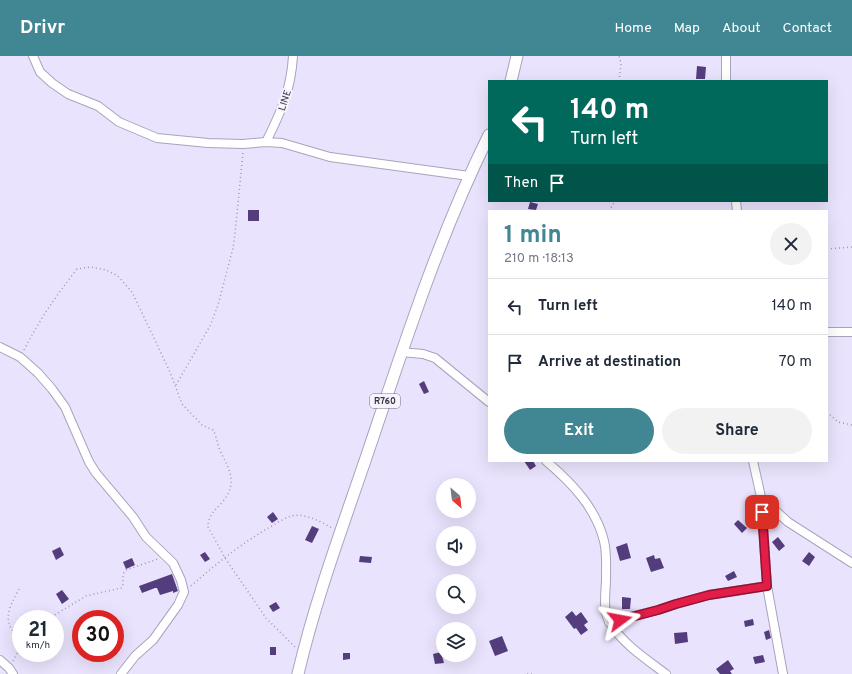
<!DOCTYPE html>
<html lang="en">
<head>
<meta charset="utf-8">
<style>
	body { margin:0; font-family:Overpass,sans-serif; background:#f2f2f3; color:#1f2937; height:100vh; display:flex; flex-direction:column; font-size:15px; white-space:nowrap }
	* { box-sizing:border-box; margin:0 }
	p { font-size:13px; color:#747a83 }
	.icon { flex:none; width:22px; height:22px; fill:none; stroke:currentColor; stroke-width:2; stroke-linecap:round; stroke-linejoin:round }
	.map { position:relative; flex:1; overflow:hidden }
	.side { position:absolute; left:488px; top:154px; width:340px; height:252px; display:flex; flex-direction:column; background:#fff; border-radius:0px; box-shadow:0 4px 16px #0002 }
	.side>* { flex:none }
	.hud { position:absolute; left:488px; top:24px; width:340px; height:122px; border-radius:0px; box-shadow:0 4px 16px #0002; background:#00695c; color:#fff; overflow:hidden }
	.needle { width:26px; rotate:152deg }
	.controls { position:absolute; left:436px; top:422px; display:grid; gap:8px }
	.controls a { display:grid; place-items:center; width:40px; height:40px; border-radius:50%; background:#fff; box-shadow:0 4px 16px #0002; font-size:20px }
	.speed { position:absolute; left:12px; top:554px; display:flex; gap:8px; font-size:20px; font-weight:700; text-align:center }
	.speed>* { display:grid; place-content:center; width:52px; height:52px; border-radius:50%; background:#fff; box-shadow:0 4px 16px #0002; line-height:1 }
	.speed small { font-size:10px; font-weight:400 }
	.speed .limit { border:6px solid #d22; background:#fff; color:#111 }
	.pin { position:absolute; display:grid; place-items:center; width:34px; height:34px; color:#fff; margin:-17px; border-radius:8px; box-shadow:0 2px 6px #0006 }
	.me { position:absolute; width:44px; margin:-22px; rotate:77deg; stroke-linejoin:round; filter:drop-shadow(0 0 3px #0008) }
	.turn { display:flex; align-items:center; gap:14px; height:84px; padding:0 16px; font-size:18px }
	.turn .icon { width:52px; height:52px; stroke-width:2.5 }
	.turn b { display:block; font-size:28px; line-height:34px }
	.then { display:flex; align-items:center; height:38px; padding:0 16px; background:#0003; gap:8px; font-size:15px }
	.round { display:grid; place-items:center; flex:none; width:42px; height:42px; border-radius:21px; background:#f2f2f3 }
	.head { display:flex; align-items:center; justify-content:space-between; height:68px; padding:0 16px }
	h1 { font-size:24px; font-weight:700; line-height:30px; color:#418693 }
	.button { display:flex; gap:8px; margin-top:auto; padding:8px 16px }
	.button a { flex:1; height:46px; border-radius:24px; background:#418693; color:#fff; font-size:16px; font-weight:700; line-height:46px; text-align:center }
	.button a+a { background:#f2f2f3; color:#1f2937 }
	ul { padding:0; list-style:none }
	li { display:flex; align-items:center; gap:12px; height:56px; padding:0 16px; border-top:1px solid #e0e1e3 }
	li div { flex:1 }
	li b { display:block; font-size:15px }
	li em { font-style:normal }
	header { display:flex; align-items:center; gap:24px; box-sizing:border-box; height:56px; padding:0 20px; background:#418693; color:#fff }
	header strong { font-size:19px }
	nav { display:flex; gap:22px; margin-inline-start:auto; font-size:14px }
	.map>svg:first-child { display:block }
</style>
</head>
<body>
<header>
<strong>Drivr</strong>
<nav><a>Home</a><a>Map</a><a>About</a><a>Contact</a></nav>
</header>
<div class="map">
<svg width="852" height="618" viewBox="0 0 852 618">
	<rect width="100%" height="100%" fill="#eae3fd"/>
	<path fill="#543d7c" d="M697,10L706,11L705,23H696Z
		M530,146L538,148L536,154L528,153Z
		M248,154H259V165H248Z
		M424,325L429,336L424,338L419,328Z
		M524,405H533L536,410L530,414Z
		M273,456L278,463L272,467L267,461Z
		M738,464L747,472L742,477L734,468Z
		M312,470L319,473L312,487L305,484Z
		M778,481L785,490L779,495L772,486Z
		M627,487L631,502L620,505L616,491Z
		M60,491L64,499L56,504L52,495Z
		M205,496L210,503L205,506L200,499Z
		M809,496L815,501L809,510L802,505Z
		M654,499L655,503L660,502L664,512L651,516L646,502Z
		M360,500L372,501L371,507L359,506Z
		M132,502L135,509L126,513L123,506Z
		M734,515L737,521L728,525L725,520Z
		M172,518L178,535L173,537V535L160,539L157,532H155L142,537L139,530Z
		M62,534L69,543L62,548L56,538Z
		M622,541L631,542L630,553H622Z
		M276,546L280,552L273,556L269,550Z
		M572,555L576,560L581,556L588,566L584,569L588,574L581,579L576,572L574,573L565,561Z
		M753,563L754,569L745,571L744,565Z
		M769,574L771,582L766,584L764,576Z
		M687,576L688,586L675,588L674,577Z
		M502,580L508,595L495,600L489,585Z
		M270,591H276V599H270Z
		M441,596L444,607L435,608L433,598Z
		M343,597H350V603L343,604Z
		M763,599L765,606L755,608L753,601Z
		M728,604L734,613L730,615L732,618H720L716,613Z"/>
	<g fill="none" stroke-linecap="round" stroke-linejoin="round">
		<g stroke="#aaa3bc" stroke-width="10">
			<path id="minor" d="M33,0L40,16L52,27L68,38L98,50L119,66L157,82L208,87L243,88L266,86L282,87L330,101L469,120
				M726,25V0
				M266,86C281,56 291,34 293,0
				M736,145L737,155
				M827,276H852
				M0,291L20,301L38,317L52,333L65,351L89,406L96,417L133,461L146,481L173,507L181,524L184,536L178,549L153,584L135,600L121,618
				M401,296L423,298L435,302L489,346
				M546,405C572,427 596,452 604,485C607,497 606,510 606,522C606,536 602,555 610,567C623,588 646,603 666,618
				M753,405L761,441L768,448L788,466L852,507
				M761,441L767,530L783,618
				M609,566L658,554L676,548L709,539L767,530
				M0,604L9,612L13,618"/>
		</g>
		<g stroke="#aaa3bc" stroke-width="13">
			<path id="major" d="M511,25L517,0
				M298,618C316,541 344,467 369,393C405,286 439,180 489,79"/>
		</g>
		<path stroke="#9e99ac" stroke-width="1.5" stroke-dasharray="1 3" stroke-linecap="butt" d="M619,25L621,8L619,0
			M609,155L615,145
			M827,193L852,191
			M24,294C40,263 55,241 77,213L91,211L106,214L118,220L132,236L143,259L170,316L182,348L202,369L213,374C216,379 217,386 219,392C227,411 239,424 224,444C217,453 208,458 208,471L225,502L266,562L296,592
			M176,329L210,270L218,249L233,192L235,178L243,96
			M827,356L838,366L852,369
			M191,530C216,508 243,486 272,470C278,466 285,462 291,460C306,457 319,465 332,472
			M19,533C9,552 0,567 21,583
			M48,563L86,540L121,532L123,530V518L126,514L158,503
			M13,605L21,590
			M527,618H532"/>
		<use href="#minor" stroke="#fff" stroke-width="8"/>
		<use href="#major" stroke="#fff" stroke-width="11"/>
	</g>
	<g fill="none" stroke-linecap="round" stroke-linejoin="round">
		<g stroke="#92132f" stroke-width="10">
			<path id="route" d="M620,564L658,554L676,548L709,539L767,530L762,456"/>
		</g>
		<use href="#route" stroke="#e11d48" stroke-width="7"/>
	</g>
	<g text-anchor="middle" stroke-width="4" stroke-linejoin="round" paint-order="stroke">
		<rect fill="#f6f3fe" stroke="#726f7a" stroke-width="1" x="370" y="338" width="30" height="14" rx="3"/>
		<g font-size="9" font-weight="bold" fill="#3a3741">
			<text x="385" y="348">R760</text>
		</g>
		<g font-size="10" fill="#3a3741" stroke="#f6f3fe">
			<text transform="translate(284 44) rotate(-72)" y="4">LINE</text>
		</g>
	</g>
</svg>
<div class="controls">
<a><svg class="needle" viewBox="-14 -14 28 28"><path d="M0-13l5 13h-10z" fill="#e53935"/><path d="M0 13l5-13h-10z" fill="#747a83"/></svg></a>
<a><svg class="icon" aria-label="sound" viewBox="0 0 24 24"><path d="M4 9h4l5-4v14l-5-4H4zM17 9q2 3 0 6"/></svg></a>
<a><svg class="icon" aria-label="search" viewBox="0 0 24 24"><circle cx="10" cy="10" r="6"/><path d="M15 15l6 6"/></svg></a>
<a><svg class="icon" aria-label="layers" viewBox="0 0 24 24"><path d="M12 4l9 5-9 5-9-5zM3 14l9 5 9-5"/></svg></a>
</div>
<div class="speed"><div>21<small>km/h</small></div><div class="limit">30</div></div>
<div class="pin" style="left:762px;top:456px;background:#d93025"><svg class="icon" aria-label="arrive" viewBox="0 0 24 24"><path d="M6 21V4h12l-3 4 3 4H6"/></svg></div>
<svg class="me" style="left:620px;top:564px" viewBox="-20 -20 40 40"><path d="M0-17L14 15 0 8-14 15z" fill="#e11d48" stroke="#fff" stroke-width="4"/></svg>
<div class="hud">
<div class="turn"><svg class="icon" aria-label="left" viewBox="0 0 24 24"><path d="M17 20v-9H6M10 6l-5 5 5 5"/></svg><div><b>140 m</b>Turn left</div></div>
<div class="then">Then<svg class="icon" aria-label="arrive" viewBox="0 0 24 24"><path d="M6 21V4h12l-3 4 3 4H6"/></svg></div>
</div>
<section class="side">
<div class="head"><div><h1>1 min</h1><p>210 m · 18:13</p></div><a class="round"><svg class="icon" aria-label="close" viewBox="0 0 24 24"><path d="M6 6l12 12M18 6L6 18"/></svg></a></div>
<ul>
<li><svg class="icon" aria-label="left" viewBox="0 0 24 24"><path d="M17 20v-9H6M10 6l-5 5 5 5"/></svg><div><b>Turn left</b></div><em>140 m</em></li>
<li><svg class="icon" aria-label="arrive" viewBox="0 0 24 24"><path d="M6 21V4h12l-3 4 3 4H6"/></svg><div><b>Arrive at destination</b></div><em>70 m</em></li>
</ul>
<div class="button"><a>Exit</a><a>Share</a></div>
</section>
</div>
</body>
</html>
